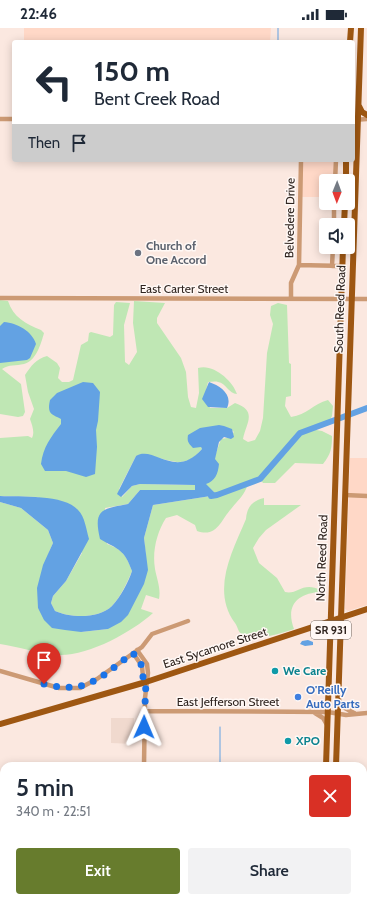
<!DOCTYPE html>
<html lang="en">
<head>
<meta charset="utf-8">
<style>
	body { margin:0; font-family:Cabin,sans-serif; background:#f2f2f3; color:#1f2937; height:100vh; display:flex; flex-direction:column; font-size:15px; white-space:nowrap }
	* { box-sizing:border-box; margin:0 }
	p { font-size:13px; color:#747a83 }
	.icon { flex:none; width:22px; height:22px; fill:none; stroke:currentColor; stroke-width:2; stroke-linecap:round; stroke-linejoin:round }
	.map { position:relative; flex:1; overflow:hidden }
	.details { position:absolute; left:0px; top:734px; width:367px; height:140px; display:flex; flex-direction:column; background:#fff; border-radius:12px 12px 0 0; box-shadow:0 2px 10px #0003 }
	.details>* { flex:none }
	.hud { position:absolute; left:12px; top:12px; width:343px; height:122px; border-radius:4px; box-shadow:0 2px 10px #0003; background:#fff; color:#1f2937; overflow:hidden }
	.needle { width:26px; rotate:181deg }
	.fabs { position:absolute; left:319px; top:146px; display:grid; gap:8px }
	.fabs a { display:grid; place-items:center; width:36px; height:36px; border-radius:4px; background:#fff; box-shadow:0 2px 10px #0003; font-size:20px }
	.pin { position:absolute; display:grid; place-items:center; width:34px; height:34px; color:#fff; margin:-41px -17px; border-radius:50% 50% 50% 0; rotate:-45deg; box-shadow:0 0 4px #0007 }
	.pin .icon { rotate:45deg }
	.me { position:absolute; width:44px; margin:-22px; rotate:1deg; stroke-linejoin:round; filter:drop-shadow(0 0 3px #0008) }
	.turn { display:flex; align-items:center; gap:14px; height:84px; padding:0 16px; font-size:18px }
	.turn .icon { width:52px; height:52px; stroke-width:2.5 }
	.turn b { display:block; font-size:28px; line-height:34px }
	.then { display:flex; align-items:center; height:38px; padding:0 16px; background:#0003; gap:8px; font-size:15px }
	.round { display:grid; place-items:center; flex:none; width:42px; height:42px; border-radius:4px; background:#f2f2f3 }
	.summary { display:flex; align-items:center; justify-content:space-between; height:68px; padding:0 16px }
	h1 { font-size:24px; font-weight:600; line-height:30px }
	.primary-button { display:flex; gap:8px; margin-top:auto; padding:8px 16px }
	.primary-button a { flex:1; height:46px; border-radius:4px; background:#677c2d; color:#fff; font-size:16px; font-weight:600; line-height:46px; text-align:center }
	.primary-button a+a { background:#f2f2f3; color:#1f2937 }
	.status { display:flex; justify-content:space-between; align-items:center; height:28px; padding:0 20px; background:#fff; direction:ltr }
	.status svg { height:11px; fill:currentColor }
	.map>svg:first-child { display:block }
</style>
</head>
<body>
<div class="status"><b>22:46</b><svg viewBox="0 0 49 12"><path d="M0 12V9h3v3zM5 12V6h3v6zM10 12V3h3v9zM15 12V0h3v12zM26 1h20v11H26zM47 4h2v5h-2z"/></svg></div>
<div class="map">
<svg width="367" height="874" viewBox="0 0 367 874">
	<rect width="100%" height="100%" fill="#fbe8e0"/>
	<path fill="#ffd8c7" d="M24,0H271L270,14H26L24,13Z
		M303,132H338L337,153H326V169H302Z
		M350,430H367V577L348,583L345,581Z
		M363,818H367V860H363Z"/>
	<path fill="#f0d9ce" d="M111,690H134L133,716L111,715Z"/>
	<path fill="#bfe7b4" d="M0,272L8,273C13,289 26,296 41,302L44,305C41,316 36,333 24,336C16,338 9,336 2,341L21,356L25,384L23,388L18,389L0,386Z
		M134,273L165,275L157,290V295L181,330L186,344L188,369L191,379L196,380L199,365L198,340C213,335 233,353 237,366C229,366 226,355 218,354C215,353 211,354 208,354L205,367L210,380H227L235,375C258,383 246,395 243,411L248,414L255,412L260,403L263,390L267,325L273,296L270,287L271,278L278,275L287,277L289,335L291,336V368L286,369L285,378L291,389C307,387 313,376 328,372L333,378L332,388L329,394L311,401L322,403L332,408C332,420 331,426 323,436L295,435L275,455H263L260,451L248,456C244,468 239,471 231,481C221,492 217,510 197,503L195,497L177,487L166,490C157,504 152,523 155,541C157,552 161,560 159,571L146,567L141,581L153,585C132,604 87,629 57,627C38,625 19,619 0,616V474L21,480L48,502L53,515L49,524L38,580L81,604L108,601L146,529L144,510L153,477L217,467L205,456L221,411L227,410L234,404L229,400L201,419L202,421C186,440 176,434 155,429C149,428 143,428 136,428L119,461L122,469L132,458L140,456L195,457V462H140L128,476L105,480L107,516C123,522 126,527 132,543C128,553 120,570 112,578C99,591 70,590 55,583L51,575L53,568L66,553L82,525L38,469L0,468V410L28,408L32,410C35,404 32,397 30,391L34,381L28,364L25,347C31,338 36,331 47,328L57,335L60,340L58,350L62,354H69L73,352L81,317L88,313L89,305L91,304L110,309L113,307L114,277L116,274L130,275L124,297L125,334L129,337L137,324L133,295Z
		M264,470V477H301L266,502L259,510L253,520L259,535L277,550L285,564C298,567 302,553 321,562V564C298,565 285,577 294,601C283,605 253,614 243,607C238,605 238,599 235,595C211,562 232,524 246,491C247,479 252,473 264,470Z"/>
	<path fill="#63a2e3" d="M4,294C17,295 32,303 36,316L30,330L27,332L0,335V298Z
		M83,354L93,355L100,364L98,393L96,402L97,419L95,446L86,449L66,443H45L41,436C43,419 51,409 61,396V391C51,386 47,386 50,372L57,365Z
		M209,354C221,358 233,367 227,380L208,379L202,371Z
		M219,397L224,398L232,401L234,409L231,411L224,409L219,414L215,431L219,436C218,446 215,453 206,456L217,467L153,477L144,510L148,542L144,556L128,587L121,594L108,601L81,604L65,602L52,600L44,592L38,580L37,560L43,537L53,515L48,502L21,480L0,474V468C20,469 64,466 78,482C85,489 86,501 89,511L66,553L53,568L51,575L55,583C70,590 99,591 112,578C120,570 129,553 132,543C124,521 119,522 100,511C93,481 102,481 128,476L140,462H195V457L140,456L132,458L121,469L117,466L136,428C154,417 175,452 202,421L201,419L193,420C188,415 187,413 188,407L200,400Z
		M308,612L313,614V617L305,618L300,616L302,613Z"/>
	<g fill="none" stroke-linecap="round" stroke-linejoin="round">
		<path stroke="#63a2e3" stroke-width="1" d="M278,0V14
			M220,738V699
			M227,870V874"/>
		<path stroke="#63a2e3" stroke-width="6" d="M211,468L217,467L260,451L300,405L367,380"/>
		<path stroke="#cc9a74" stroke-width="4.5" d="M0,91H14
			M353,92L367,91
			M335,153L336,132
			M334,197V175
			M299,237L343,238
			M332,238L333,219
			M0,270L367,271
			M291,271V255L299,237L301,132
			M345,467L367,468
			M137,622L147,636L148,645L145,670L144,738
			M133,625L142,638L143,649L146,654
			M0,643L59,660H80L97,651L142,619L152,606L188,593
			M339,673L343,679L354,685
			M145,683L328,684L346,687L367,685
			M315,685L323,690L327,697
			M315,870L318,874
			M141,874L142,870"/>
		<path stroke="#9e5712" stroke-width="6" d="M350,14L351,0
			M359,78L362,84L367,87
			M346,153V132
			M344,197L345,175
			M0,696L146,654L367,581
			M326,738L343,219
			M336,738L361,0
			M332,870V874
			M342,870V874"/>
		<g stroke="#8b7d76" stroke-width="2.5">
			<path id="rail" d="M363,812H367
				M49,874L56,870"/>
		</g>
		<use href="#rail" stroke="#fff8f5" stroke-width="1" stroke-dasharray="3" stroke-linecap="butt"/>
	</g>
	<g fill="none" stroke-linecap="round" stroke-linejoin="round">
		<path stroke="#1a73e8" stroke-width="7" stroke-dasharray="0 12.6" d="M44,656C88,667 100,649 133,625L142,638L143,649L146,654L144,699"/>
	</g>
	<circle fill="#6b7280" stroke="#fff8f5" stroke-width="1.5" cx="138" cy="225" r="4"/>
	<g fill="#0f9aa8" stroke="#fff8f5" stroke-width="1.5">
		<circle cx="275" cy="643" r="4"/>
		<circle cx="288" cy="713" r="4"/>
	</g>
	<circle fill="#3f7fe0" stroke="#fff8f5" stroke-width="1.5" cx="298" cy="669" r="4"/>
	<g text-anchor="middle" stroke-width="3" stroke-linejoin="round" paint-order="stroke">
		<rect fill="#fff8f5" stroke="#6d645f" stroke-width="1" x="311" y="593" width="40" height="18" rx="3"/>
		<g font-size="11" font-weight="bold" fill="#2f241f">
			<text x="331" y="606">SR 931</text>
		</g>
		<g font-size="12" fill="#2f241f" stroke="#fff8f5">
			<text transform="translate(290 190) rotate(-89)" y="4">Belvedere Drive</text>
			<text x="184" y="265">East Carter Street</text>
			<text transform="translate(340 281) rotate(-88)" y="4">South Reed Road</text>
			<text transform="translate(322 530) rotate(-88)" y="4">North Reed Road</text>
			<text transform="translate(215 620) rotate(-18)" y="4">East Sycamore Street</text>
			<text x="228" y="678">East Jefferson Street</text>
		</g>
		<g font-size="12" font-weight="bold" fill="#5b616d" stroke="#fff8f5" text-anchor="start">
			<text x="146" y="222">Church of<tspan x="146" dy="14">One Accord</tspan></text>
		</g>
		<g font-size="12" font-weight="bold" fill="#0d838f" stroke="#fff8f5" text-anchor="start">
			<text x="283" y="647">We Care</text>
			<text x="296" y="717">XPO</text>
		</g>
		<g font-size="12" font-weight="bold" fill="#366cbe" stroke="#fff8f5" text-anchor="start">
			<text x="306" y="666">O'Reilly<tspan x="306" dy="14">Auto Parts</tspan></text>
		</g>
	</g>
</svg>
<div class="fabs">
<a><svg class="needle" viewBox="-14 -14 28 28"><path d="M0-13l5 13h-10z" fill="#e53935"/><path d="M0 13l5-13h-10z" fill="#747a83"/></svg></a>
<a><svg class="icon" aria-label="sound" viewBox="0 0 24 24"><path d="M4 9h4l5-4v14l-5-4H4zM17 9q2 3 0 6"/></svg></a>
</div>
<div class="pin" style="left:44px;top:656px;background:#d93025"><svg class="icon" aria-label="arrive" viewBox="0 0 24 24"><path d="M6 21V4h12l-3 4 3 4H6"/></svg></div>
<svg class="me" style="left:144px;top:699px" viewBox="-20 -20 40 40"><path d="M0-17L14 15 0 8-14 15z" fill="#1a73e8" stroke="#fff" stroke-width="4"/></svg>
<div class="hud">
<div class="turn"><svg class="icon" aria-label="left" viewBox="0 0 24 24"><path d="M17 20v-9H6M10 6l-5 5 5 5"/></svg><div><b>150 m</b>Bent Creek Road</div></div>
<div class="then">Then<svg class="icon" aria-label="arrive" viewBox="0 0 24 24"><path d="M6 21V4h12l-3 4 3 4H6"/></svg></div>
</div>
<section class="details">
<div class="summary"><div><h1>5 min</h1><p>340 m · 22:51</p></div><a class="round" style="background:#d93025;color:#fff"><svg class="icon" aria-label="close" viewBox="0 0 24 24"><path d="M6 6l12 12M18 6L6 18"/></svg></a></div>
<div class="primary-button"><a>Exit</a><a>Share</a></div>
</section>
</div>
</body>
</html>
